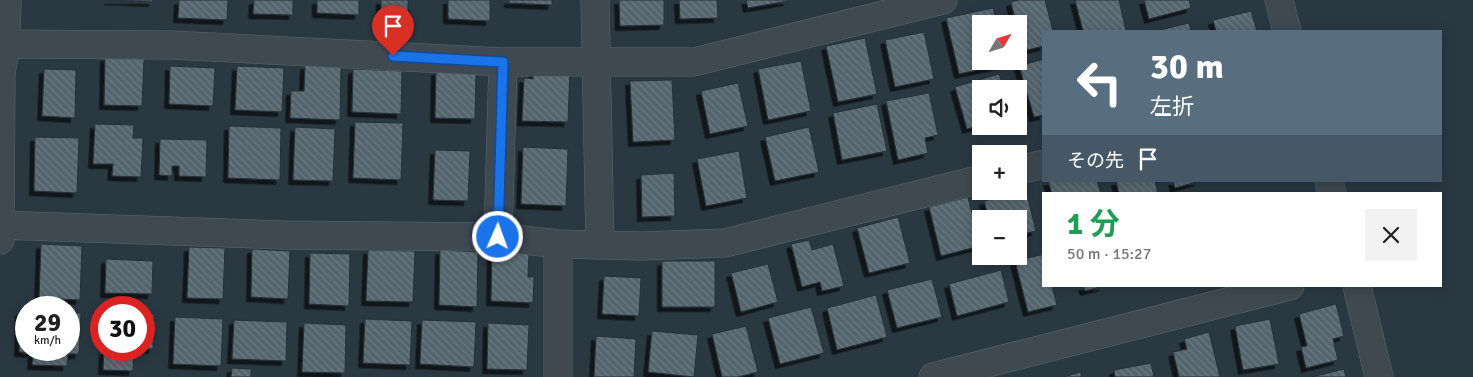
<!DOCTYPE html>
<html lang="ja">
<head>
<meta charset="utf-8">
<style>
	body { margin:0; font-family:Signika,"Noto Sans JP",sans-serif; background:#f2f2f2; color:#222; height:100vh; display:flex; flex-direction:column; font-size:19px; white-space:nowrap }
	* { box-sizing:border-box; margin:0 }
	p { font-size:16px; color:#767676 }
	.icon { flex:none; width:28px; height:28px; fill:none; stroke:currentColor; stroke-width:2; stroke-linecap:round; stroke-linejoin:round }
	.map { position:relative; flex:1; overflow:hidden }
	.panel { position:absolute; left:1042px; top:192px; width:400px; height:95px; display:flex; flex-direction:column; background:#fff; border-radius:0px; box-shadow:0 2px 12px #0003 }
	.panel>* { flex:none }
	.hud { position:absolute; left:1042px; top:30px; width:400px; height:152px; border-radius:0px; box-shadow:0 2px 12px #0003; background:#586e7f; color:#fff; overflow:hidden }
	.needle { width:32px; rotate:51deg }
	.fabs { position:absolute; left:972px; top:15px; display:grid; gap:10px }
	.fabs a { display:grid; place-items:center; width:55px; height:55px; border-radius:0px; background:#fff; box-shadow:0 2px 12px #0003; font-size:25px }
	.speed { position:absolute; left:15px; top:296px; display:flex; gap:10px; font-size:25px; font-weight:700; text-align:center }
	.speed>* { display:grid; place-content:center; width:65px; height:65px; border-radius:50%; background:#fff; box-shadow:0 2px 12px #0003; line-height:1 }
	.speed small { font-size:12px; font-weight:400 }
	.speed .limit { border:8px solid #d22; background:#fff; color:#111 }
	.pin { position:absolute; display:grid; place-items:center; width:42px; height:42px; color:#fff; margin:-51px -21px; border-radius:50% 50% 50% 0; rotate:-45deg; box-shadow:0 0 5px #0007 }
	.pin .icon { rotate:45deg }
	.me { position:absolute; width:55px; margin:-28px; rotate:2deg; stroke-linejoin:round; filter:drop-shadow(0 0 4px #0008) }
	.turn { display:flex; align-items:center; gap:18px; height:105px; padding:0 25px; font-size:22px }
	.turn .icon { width:65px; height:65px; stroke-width:2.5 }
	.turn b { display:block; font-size:35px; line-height:42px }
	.then { display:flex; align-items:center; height:48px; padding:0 25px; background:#0003; gap:10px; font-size:19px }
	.round { display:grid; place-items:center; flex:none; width:52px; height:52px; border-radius:0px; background:#f2f2f2 }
	.head { display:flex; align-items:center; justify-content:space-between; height:85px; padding:0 25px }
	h1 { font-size:30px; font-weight:700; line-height:38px; color:#1e9e55 }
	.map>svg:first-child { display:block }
</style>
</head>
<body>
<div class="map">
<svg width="1473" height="377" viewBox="0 0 1473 377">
	<defs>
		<pattern id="building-back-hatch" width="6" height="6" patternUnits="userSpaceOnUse" patternTransform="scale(1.25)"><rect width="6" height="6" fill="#55656e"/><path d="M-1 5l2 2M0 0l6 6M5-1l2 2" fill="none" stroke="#6c7981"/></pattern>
		<filter id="shadow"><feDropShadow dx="-4.5" dy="4.5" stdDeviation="0" flood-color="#0009"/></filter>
	</defs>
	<rect width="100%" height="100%" fill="#2a3842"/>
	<path fill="url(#building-back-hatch)" stroke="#243039" filter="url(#shadow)" d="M109,0H153V2Z
		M179,0H228L227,20L178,18Z
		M254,0H293V15L253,14Z
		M317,0H359V15L317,13Z
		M381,0H408V13L381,12Z
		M448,0H490V21L448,19Z
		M509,0H552V5L509,3Z
		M619,0H664V25L620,26Z
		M679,0H717L718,18L680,19Z
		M746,0H788V1L748,8Z
		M1019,0H1045L1053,31H1044V46L1023,51L1019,35V24H1016L1011,2Z
		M1075,0H1119L1126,31H1083Z
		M1144,0H1189L1191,8L1149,19Z
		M993,8L997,24H981V61H1006V64L959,74L946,18Z
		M1251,11L1257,31H1216L1213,20Z
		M1189,23L1191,31H1156Z
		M924,32L934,79L895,87L885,40Z
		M865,38L877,94L838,102L826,46Z
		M105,57L144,59L142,106L104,105Z
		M1044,59V115L1034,117L1019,66Z
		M801,61L811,111L768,120L758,69Z
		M305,65L341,66L340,120L290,118L291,91H304Z
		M170,66L215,68L213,106L169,104Z
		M237,66L284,68L282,112L235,110Z
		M534,67L570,68L568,122L522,121L524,78L533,79Z
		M44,69L76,70L75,118L42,116Z
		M353,69L402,71L401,114L352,112Z
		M436,71L476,73L475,119L435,118Z
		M999,74L1004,89H981V125L967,129L955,87Z
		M672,80L675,140L633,142L630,81Z
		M738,83L748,126L710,134L701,91Z
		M929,93L938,135L925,138L928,153L898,160L886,101Z
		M877,104L887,151L842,160L833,113Z
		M355,122L403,123L401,180L353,178Z
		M95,124L134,125L133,138H143L141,177L112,176L113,164H93Z
		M229,126L281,128L280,180L228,178Z
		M295,127L335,129L333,181L293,180Z
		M809,127L819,172L775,181L765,137Z
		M35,137L79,138L77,193L34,191Z
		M160,139L207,140L206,177L179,176V166H172V176L159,175Z
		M523,147L568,149L566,206L521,204Z
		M435,150L470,151L468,201L433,200Z
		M739,151L747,198L706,206L697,159Z
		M674,173L675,216L642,217L641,175Z
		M1048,181H1097L1101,194H1052Z
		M1116,181H1155L1158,194H1119Z
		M1173,181H1200L1175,188Z
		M1026,191L1036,231L1019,235V219H989L984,201Z
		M968,197L980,246L941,256L929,207Z
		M898,217L910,263L869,273L857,228Z
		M809,240L812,250L833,244L844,286L822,291L820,282L802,287L791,244Z
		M41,244L82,246L80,300L39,298Z
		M189,247L225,248L223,299L187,298Z
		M252,249L290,251L288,299L251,297Z
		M368,250L415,251L413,302L366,301Z
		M440,250L478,252L477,307L439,305Z
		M492,251L529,253L528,277H534L533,303L491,301Z
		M310,253L350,254L349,306L309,304Z
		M1044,254V286H1052L1057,305L1028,312L1015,261Z
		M106,259L153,261L152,294L105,293Z
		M662,261H715V307H662Z
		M768,264L778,302L741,312L731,273Z
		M1001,270L1009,302L957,316L949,284Z
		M604,276L641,278L639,316L602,314Z
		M932,279L942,317L897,328L887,290Z
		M1083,286H1104L1085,291Z
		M876,295L887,337L837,350L827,308Z
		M1336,304L1344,336L1333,339L1338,360L1306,368L1301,347L1307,346L1299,314Z
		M811,307L824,353L780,364L768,318Z
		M20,311H26V350H69V313H81L79,354H68L67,366L32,365L33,353L19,352Z
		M144,314H154L153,349H144Z
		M175,317L223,319L221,366L173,364Z
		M365,319L412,321L410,365L363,363Z
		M1270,319L1279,364L1243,370L1235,326Z
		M234,320L287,322L286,361L232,359Z
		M422,320L476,322L474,367L420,364Z
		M304,323L346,325L345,373L302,372Z
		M488,323L529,325L527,370L487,369Z
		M746,326L758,372L738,377H722L712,334Z
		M652,331L698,335L694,377L648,372Z
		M1209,332L1220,377H1179L1173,352L1187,349L1184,339Z
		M596,336L636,339L634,377H594Z
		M104,350H134L133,371L103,370Z
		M1151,363L1154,377H1115L1114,370Z
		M232,368L251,369V377H231Z
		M1344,369L1346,377H1312Z
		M1081,372V377H1063Z"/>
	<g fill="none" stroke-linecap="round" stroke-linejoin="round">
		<g stroke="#5c676f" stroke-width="29">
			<path id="street" d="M595,0L600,245
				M1279,0L1287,31
				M0,44L171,45L503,62H694L943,0
				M1019,170L1044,164
				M1329,181L1332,194
				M0,225L282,235L498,237L558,244L600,245L641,246L725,243L981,179
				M498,237L503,62
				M0,240L1,73L6,44L7,0
				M558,244V377
				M1357,286L1379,377
				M933,377L1290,286"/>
		</g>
		<use href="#street" stroke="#3e4952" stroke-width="28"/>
	</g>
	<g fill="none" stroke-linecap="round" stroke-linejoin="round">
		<g stroke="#114b97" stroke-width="12">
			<path id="route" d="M393,56L503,62L498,237"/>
		</g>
		<use href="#route" stroke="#1a73e8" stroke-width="9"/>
	</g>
</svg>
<div class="fabs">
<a><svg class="needle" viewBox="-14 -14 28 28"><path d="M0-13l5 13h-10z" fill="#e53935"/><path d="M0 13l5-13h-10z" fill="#767676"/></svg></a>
<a><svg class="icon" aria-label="sound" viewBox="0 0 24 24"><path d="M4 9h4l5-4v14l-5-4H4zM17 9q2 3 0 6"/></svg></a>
<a>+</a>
<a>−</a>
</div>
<div class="speed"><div>29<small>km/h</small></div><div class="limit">30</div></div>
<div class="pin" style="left:393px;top:56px;background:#d93025"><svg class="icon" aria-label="arrive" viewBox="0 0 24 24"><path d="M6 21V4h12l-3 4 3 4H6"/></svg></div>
<svg class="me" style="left:498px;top:237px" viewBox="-20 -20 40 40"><circle r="17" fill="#1a73e8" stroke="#fff" stroke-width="3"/><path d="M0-11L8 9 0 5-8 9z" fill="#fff"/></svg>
<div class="hud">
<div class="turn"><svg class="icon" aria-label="left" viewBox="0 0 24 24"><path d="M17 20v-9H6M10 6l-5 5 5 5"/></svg><div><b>30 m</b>左折</div></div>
<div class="then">その先<svg class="icon" aria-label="arrive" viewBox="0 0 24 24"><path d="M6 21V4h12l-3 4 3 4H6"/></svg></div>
</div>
<section class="panel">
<div class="head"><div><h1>1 分</h1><p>50 m · 15:27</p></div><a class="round"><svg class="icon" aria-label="close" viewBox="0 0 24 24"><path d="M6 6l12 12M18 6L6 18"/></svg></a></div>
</section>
</div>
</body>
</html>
